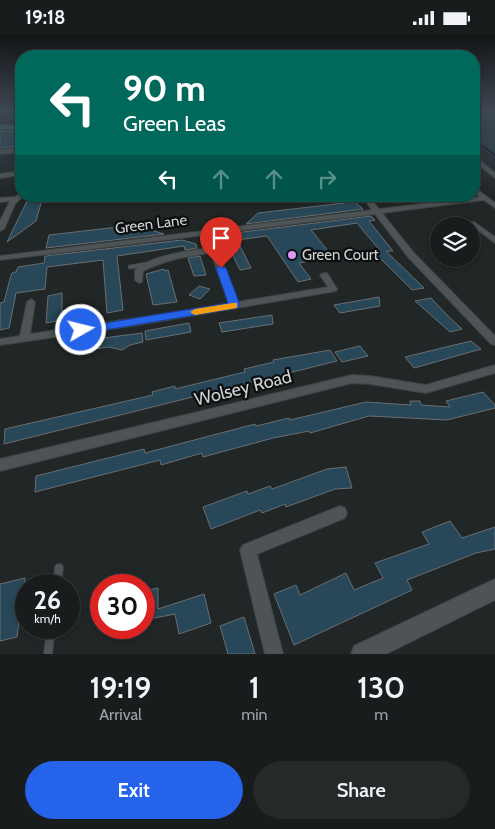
<!DOCTYPE html>
<html lang="en">
<head>
<meta charset="utf-8">
<style>
	body { margin:0; font-family:Cabin,sans-serif; background:#26292a; color:#f1f3f6; height:100vh; display:flex; flex-direction:column; font-size:19px; white-space:nowrap }
	* { box-sizing:border-box; margin:0 }
	p { font-size:16px; color:#9fa1a4 }
	.icon { flex:none; width:28px; height:28px; fill:none; stroke:currentColor; stroke-width:2; stroke-linecap:round; stroke-linejoin:round }
	.map { position:relative; height:619px; overflow:hidden }
	.drawer { display:flex; flex-direction:column; background:#191c1d; flex:1 }
	.drawer>* { flex:none }
	.top-card { position:absolute; left:15px; top:15px; width:465px; height:152px; border-radius:20px; box-shadow:0 2px 8px #0003,0 0 0 1px #373a3b; background:#00695c; color:#fff; overflow:hidden }
	.fabs { position:absolute; left:430px; top:182px; display:grid; gap:10px }
	.fabs a { display:grid; place-items:center; width:50px; height:50px; border-radius:50%; background:#191c1d; box-shadow:0 2px 8px #0003,0 0 0 1px #373a3b; font-size:25px }
	.speed { position:absolute; left:15px; top:539px; display:flex; gap:10px; font-size:25px; font-weight:700; text-align:center }
	.speed>* { display:grid; place-content:center; width:65px; height:65px; border-radius:50%; background:#191c1d; box-shadow:0 2px 8px #0003,0 0 0 1px #373a3b; line-height:1 }
	.speed small { font-size:12px; font-weight:400 }
	.speed .limit { border:8px solid #d22; background:#fff; color:#111 }
	.pin { position:absolute; display:grid; place-items:center; width:42px; height:42px; color:#fff; margin:-51px -21px; border-radius:50% 50% 50% 0; rotate:-45deg; box-shadow:0 0 5px #0007 }
	.pin .icon { rotate:45deg }
	.me { position:absolute; width:55px; margin:-28px; rotate:82deg; stroke-linejoin:round; filter:drop-shadow(0 0 4px #0008) }
	.turn { display:flex; align-items:center; gap:18px; height:105px; padding:0 25px; font-size:22px }
	.turn .icon { width:65px; height:65px; stroke-width:2.5 }
	.turn b { display:block; font-size:35px; line-height:42px }
	.lanes { display:flex; align-items:center; height:48px; padding:0 25px; background:#0003; justify-content:center; gap:25px; direction:ltr }
	.lanes .off { opacity:.35 }
	.eta { display:flex; justify-content:space-evenly; align-items:center; height:85px; text-align:center }
	.eta b { font-size:30px; font-weight:600; line-height:35px }
	.action { display:flex; gap:10px; margin-top:auto; padding:10px 25px }
	.action a { flex:1; height:58px; border-radius:30px; background:#2563eb; color:#fff; font-size:20px; font-weight:600; line-height:58px; text-align:center }
	.action a+a { background:#26292a; color:#f1f3f6 }
	.status { display:flex; justify-content:space-between; align-items:center; height:35px; padding:0 25px; background:#191c1d; direction:ltr }
	.status svg { height:14px; fill:currentColor }
	.map>svg:first-child { display:block }
</style>
</head>
<body>
<div class="status"><b>19:18</b><svg viewBox="0 0 49 12"><path d="M0 12V9h3v3zM5 12V6h3v6zM10 12V3h3v9zM15 12V0h3v12zM26 1h20v11H26zM47 4h2v5h-2z"/></svg></div>
<div class="map">
<svg width="495" height="619" viewBox="0 0 495 619">
	<rect width="100%" height="100%" fill="#212627"/>
	<path fill="#233a3f" d="M474,75H495V122L474,107Z"/>
	<g fill="none" stroke-linecap="round" stroke-linejoin="round">
		<path stroke="#031124" stroke-width="2" d="M474,105L495,120"/>
	</g>
	<path fill="#284758" stroke="#696e71" d="M0,96H21V111L0,113Z
		M36,161H43L36,186L7,207L27,166Z
		M347,165L350,168L355,167L363,174L246,189L258,178L344,168Z
		M371,181L375,185L369,186L393,216H386L424,253L412,255L378,221L381,217L357,188L311,195L333,222L299,228L311,244L298,247L267,201L237,205L251,233L240,235L226,206L235,198Z
		M136,190L164,199L46,213L49,200Z
		M182,205L196,209L197,213L185,215L184,211L117,221L123,275L107,278L103,225L47,232L45,254L16,258L9,293L0,295V268L4,267L10,244L12,238L16,237L18,232L44,228L45,221Z
		M200,221L206,240L194,241L188,223Z
		M164,234L165,236L168,235L177,267L153,270L146,239Z
		M199,251L210,254L200,264L189,260Z
		M62,258V285L46,288L48,261Z
		M379,262L380,271L340,278L334,270Z
		M431,263L447,280L462,294L450,297L415,266Z
		M272,280L273,289L222,297L219,288Z
		M189,288L191,297L146,305L145,296Z
		M142,298L143,307L130,310L122,315L109,312L88,315V305Z
		M471,306L481,314L414,333L405,322Z
		M360,311L368,321L342,327L335,317Z
		M330,315L337,326L4,409L5,394L153,360L152,357L175,351V354L245,337L244,334L274,327L273,325Z
		M483,357L495,370V373L447,385L369,381L310,398L309,396L273,403L203,422L202,418L161,430L160,425L35,457L36,441L144,414L145,418L255,389L256,391L289,383L290,385L366,367L411,370L410,366H420L421,370L450,372L446,366Z
		M346,432L352,453L335,454L286,472L285,469L262,478L260,475L211,494L203,472L247,456L248,459L270,451L272,454L327,434Z
		M450,486L462,503L495,492V514L476,518L407,545L412,555L294,610L274,559L296,550L300,560L346,538L354,555L383,543L375,528L429,509L422,497Z
		M25,543L17,602L0,606V549Z
		M158,553V574L204,559L211,588L179,599L175,579L144,585V556Z
		M244,582L255,619H228L220,591Z"/>
	<g fill="none" stroke-linecap="round" stroke-linejoin="round">
		<g stroke="#3d4243" stroke-width="5">
			<path id="service-far1" d="M130,232L148,229"/>
		</g>
		<g stroke="#3d4243" stroke-width="10">
			<path id="service" d="M57,550L59,533
				M48,619L51,592"/>
		</g>
		<g stroke="#3d4243" stroke-width="2">
			<path id="minor" d="M21,113V117L0,119V115Z
				M474,121L495,138V143L474,126Z
				M21,136V140L0,143V139Z
				M474,152L495,168V173L484,165L382,178L414,218L495,301V310L491,309L408,222L375,179L212,199L237,267L328,252L320,240L324,238H327L337,254L336,256L138,290L0,310V304L20,301L27,267L31,264L35,267L30,299L229,269L211,218C187,221 165,225 143,236L142,247L139,248L135,245V235C152,220 187,216 210,213L205,200L0,225V221L204,196L207,193L210,195L372,175L362,161H368L379,174L480,162L474,157Z
				M21,158V161H23L15,169L4,194L0,196V186L10,166L0,167V163L15,162Z
				M470,187H474L495,202V208L470,189Z
				M495,330V338L426,358L370,349L352,348L0,436V424L352,340L370,341L426,350Z
				M340,471L345,473L347,478L345,483L257,519L283,619H265L240,515L243,510Z"/>
		</g>
		<g stroke="#3d4243" stroke-width="2">
			<path id="tertiary" d="M495,544V565L386,619H351L354,611Z"/>
		</g>
		<g stroke="#3d4243" stroke-width="2">
			<path id="primary" d="M0,90H21V94H0Z"/>
		</g>
		<use href="#service-far1" stroke="#4e5455" stroke-width="4"/>
		<use href="#service" stroke="#4e5455" stroke-width="8"/>
		<use href="#minor" fill="#4e5455" fill-rule="evenodd"/>
		<use href="#tertiary" fill="#4e5455" fill-rule="evenodd"/>
		<use href="#primary" fill="#37817e" fill-rule="evenodd"/>
	</g>
	<linearGradient id="sky" x2="0" y2="1"><stop stop-color="#121515"/><stop offset="0.46" stop-color="#3d4752"/><stop offset="1" stop-color="#3d4752" stop-opacity="0"/></linearGradient>
	<rect width="495" height="162" fill="url(#sky)"/>
	<path fill="#2563eb" stroke="#184099" d="M218,231L226,233L240,270L238,273L81,299L76,295L81,292L228,268L216,233Z"/>
	<path fill="#f59e0b" d="M233,268H237V273L195,280L190,277L195,274Z"/>
	<circle fill="#dc99f4" stroke="#0c0e0f" stroke-width="2" cx="292" cy="220" r="5"/>
	<g text-anchor="middle" stroke-width="4.5" stroke-linejoin="round" paint-order="stroke">
		<g font-size="15" fill="#cfd3d4" stroke="#0c0e0f">
			<text transform="translate(151 189) rotate(-7)" y="5">Green Lane</text>
		</g>
		<g font-size="15" fill="#cfd3d4" stroke="#0c0e0f" text-anchor="start">
			<text x="302" y="225">Green Court</text>
		</g>
		<g font-size="18" fill="#cfd3d4" stroke="#0c0e0f">
			<text transform="translate(243 353) rotate(-14)" y="6">Wolsey Road</text>
		</g>
	</g>
</svg>
<div class="fabs">
<a><svg class="icon" aria-label="layers" viewBox="0 0 24 24"><path d="M12 4l9 5-9 5-9-5zM3 14l9 5 9-5"/></svg></a>
</div>
<div class="speed"><div>26<small>km/h</small></div><div class="limit">30</div></div>
<div class="pin" style="left:221px;top:233px;background:#d93025"><svg class="icon" aria-label="arrive" viewBox="0 0 24 24"><path d="M6 21V4h12l-3 4 3 4H6"/></svg></div>
<svg class="me" style="left:81px;top:295px" viewBox="-20 -20 40 40"><circle r="17" fill="#2563eb" stroke="#fff" stroke-width="3"/><path d="M0-11L8 9 0 5-8 9z" fill="#fff"/></svg>
<div class="top-card">
<div class="turn"><svg class="icon" aria-label="left" viewBox="0 0 24 24"><path d="M17 20v-9H6M10 6l-5 5 5 5"/></svg><div><b>90 m</b>Green Leas</div></div>
<div class="lanes"><svg class="icon" aria-label="left" viewBox="0 0 24 24"><path d="M17 20v-9H6M10 6l-5 5 5 5"/></svg><svg class="icon off" aria-label="ahead" viewBox="0 0 24 24"><path d="M12 20V5M6 11l6-6 6 6"/></svg><svg class="icon off" aria-label="ahead" viewBox="0 0 24 24"><path d="M12 20V5M6 11l6-6 6 6"/></svg><svg class="icon off" aria-label="right" viewBox="0 0 24 24"><path d="M7 20v-9h11M14 6l5 5-5 5"/></svg></div>
</div>
</div>
<section class="drawer">
<div class="eta">
<div><b>19:19</b><p>Arrival</p></div>
<div><b>1</b><p>min</p></div>
<div><b>130</b><p>m</p></div>
</div>
<div class="action"><a>Exit</a><a>Share</a></div>
</section>
</body>
</html>
